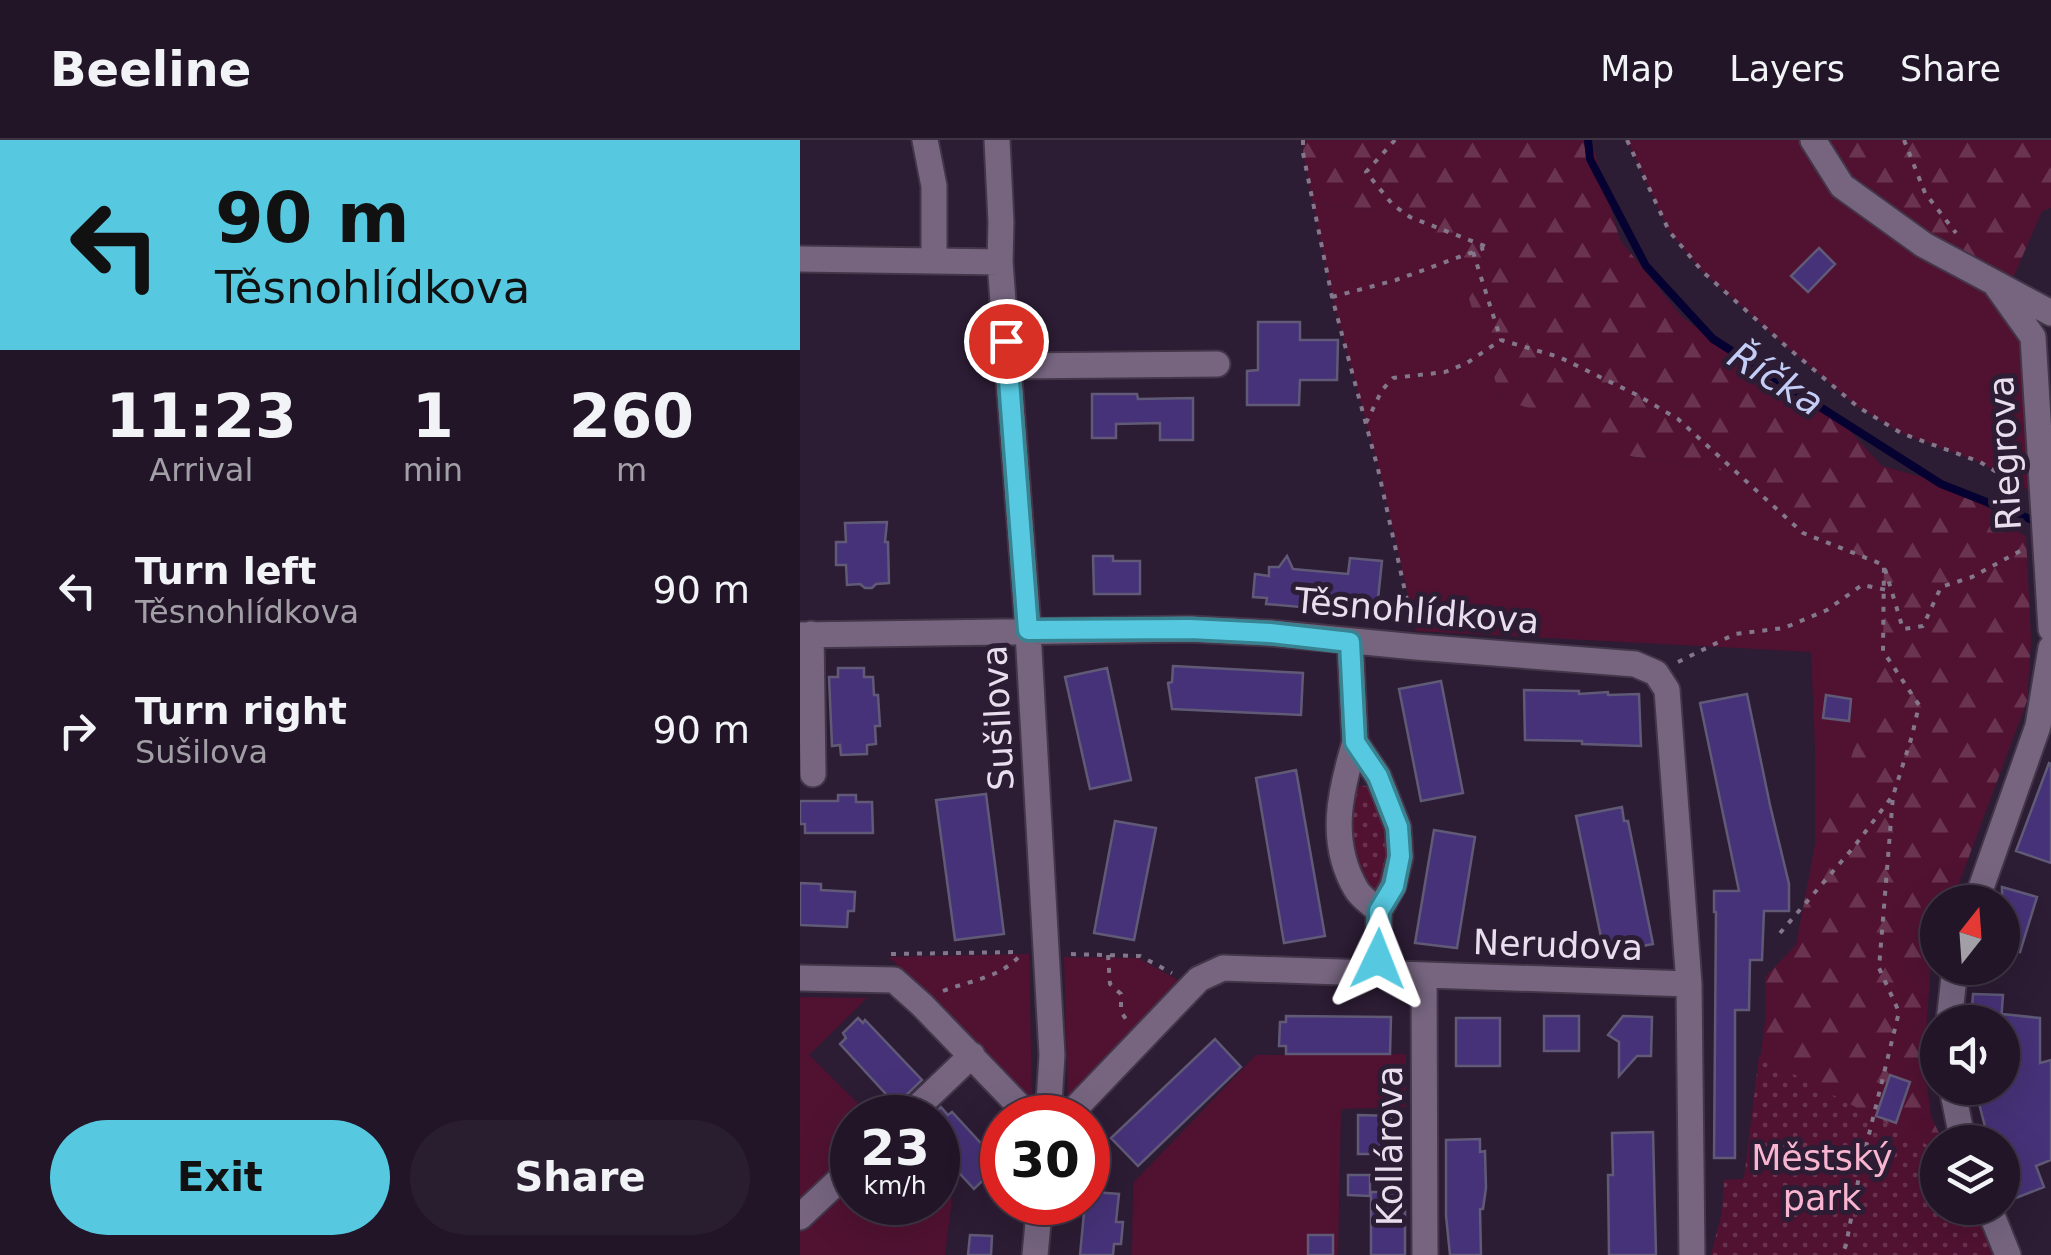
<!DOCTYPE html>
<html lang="en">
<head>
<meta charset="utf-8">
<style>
	body { margin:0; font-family:"DejaVu Sans",sans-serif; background:#291e2f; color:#f1f3f6; height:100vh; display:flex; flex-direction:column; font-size:38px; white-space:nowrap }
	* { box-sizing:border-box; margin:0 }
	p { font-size:32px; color:#a29fa7 }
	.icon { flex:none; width:55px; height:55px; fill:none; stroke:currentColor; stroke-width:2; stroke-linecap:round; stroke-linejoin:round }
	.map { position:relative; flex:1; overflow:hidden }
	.panel { display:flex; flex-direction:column; background:#211527; width:800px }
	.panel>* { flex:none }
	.guide { background:#56c9e1; color:#111; overflow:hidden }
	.needle { width:65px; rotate:17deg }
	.fabs { position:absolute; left:1120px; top:745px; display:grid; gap:20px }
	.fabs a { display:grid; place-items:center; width:100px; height:100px; border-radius:50%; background:#211527; box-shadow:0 10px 40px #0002,0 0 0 2px #3e3444; font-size:50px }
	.speed { position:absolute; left:30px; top:955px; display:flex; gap:20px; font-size:50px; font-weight:700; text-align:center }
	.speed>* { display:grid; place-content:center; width:130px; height:130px; border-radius:50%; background:#211527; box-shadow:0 10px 40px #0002,0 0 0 2px #3e3444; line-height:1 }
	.speed small { font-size:25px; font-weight:400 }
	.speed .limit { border:15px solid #d22; background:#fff; color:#111 }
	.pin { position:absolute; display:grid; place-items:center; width:85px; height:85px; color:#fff; margin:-42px; border:5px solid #fff; border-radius:50%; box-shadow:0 2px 10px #0007 }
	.me { position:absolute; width:110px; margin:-55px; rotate:2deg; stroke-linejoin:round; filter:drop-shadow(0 0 8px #0008) }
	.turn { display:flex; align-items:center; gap:35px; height:210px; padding:0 50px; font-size:45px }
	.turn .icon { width:130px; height:130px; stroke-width:2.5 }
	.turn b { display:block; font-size:70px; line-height:85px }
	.eta { display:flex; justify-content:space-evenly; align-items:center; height:170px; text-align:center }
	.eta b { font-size:60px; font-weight:700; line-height:70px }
	.button { display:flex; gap:20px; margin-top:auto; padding:20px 50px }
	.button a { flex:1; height:115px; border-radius:60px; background:#56c9e1; color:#111; font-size:40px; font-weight:700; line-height:115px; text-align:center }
	.button a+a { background:#291e2f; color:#f1f3f6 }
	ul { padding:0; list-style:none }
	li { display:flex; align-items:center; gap:30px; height:140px; padding:0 50px }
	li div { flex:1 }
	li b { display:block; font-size:38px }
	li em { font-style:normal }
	header { display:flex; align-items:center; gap:60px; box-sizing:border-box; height:140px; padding:0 50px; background:#211527; border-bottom:2px solid #3e3444 }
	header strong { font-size:48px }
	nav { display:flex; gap:55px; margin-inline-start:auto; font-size:35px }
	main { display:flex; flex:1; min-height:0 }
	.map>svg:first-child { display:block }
</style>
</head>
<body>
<header>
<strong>Beeline</strong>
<nav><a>Map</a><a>Layers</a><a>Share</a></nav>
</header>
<main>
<section class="panel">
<div class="guide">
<div class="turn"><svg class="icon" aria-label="left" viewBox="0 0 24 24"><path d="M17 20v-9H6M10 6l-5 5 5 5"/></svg><div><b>90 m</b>Těsnohlídkova</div></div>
</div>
<div class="eta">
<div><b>11:23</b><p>Arrival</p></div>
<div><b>1</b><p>min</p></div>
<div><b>260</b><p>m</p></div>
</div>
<ul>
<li><svg class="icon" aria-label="left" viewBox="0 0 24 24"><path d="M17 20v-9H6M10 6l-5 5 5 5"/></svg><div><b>Turn left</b><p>Těsnohlídkova</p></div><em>90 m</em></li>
<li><svg class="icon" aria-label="right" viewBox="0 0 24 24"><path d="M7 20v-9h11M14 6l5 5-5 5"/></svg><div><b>Turn right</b><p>Sušilova</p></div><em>90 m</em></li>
</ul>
<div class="button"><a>Exit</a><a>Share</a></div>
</section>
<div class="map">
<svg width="1251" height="1115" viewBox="0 0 1251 1115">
	<defs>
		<pattern id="forest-firs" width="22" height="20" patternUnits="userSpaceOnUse" patternTransform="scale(2.5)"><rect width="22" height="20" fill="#511232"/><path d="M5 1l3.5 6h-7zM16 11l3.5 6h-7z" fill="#6a3450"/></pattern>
		<pattern id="park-dots" width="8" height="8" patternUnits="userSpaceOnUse" patternTransform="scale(2.5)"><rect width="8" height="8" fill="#511232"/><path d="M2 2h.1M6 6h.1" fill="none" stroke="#6a3450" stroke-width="1.8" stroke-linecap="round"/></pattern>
	</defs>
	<rect width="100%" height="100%" fill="#2c1c34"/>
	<path fill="#511232" d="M827,0H1013L1196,145L1233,197L1243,359L1180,322L1101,293L1058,267L987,207L903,132L869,91Z
		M513,63L583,71L654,112L701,259L777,284L830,316L938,333L1003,393L1084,425L1083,511L1043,645L1015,705V610L1011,512L616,491L581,337L532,157Z
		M229,814L232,957L224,956L89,817Z
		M264,817L338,818L380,841L268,960Z
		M0,857L67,858L9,915L72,977L52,978V1062H138V1043L152,1058L145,1115H0Z
		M606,914V967L541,969L538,1115H332L333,1043L456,915Z"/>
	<path fill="url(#forest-firs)" d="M503,0H791L820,100L882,177L965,238L1038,278L1082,326L1162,348L1226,397L1231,500L1227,561L1152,762H1138L1137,801L1131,820L1124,922L1131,976L1143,1002H1138V1068H1174L924,1074V1040L944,1039L965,882V837L996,805L1015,705L1043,645L1083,511L1084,425L1003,393L938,333L830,316L777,284L701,259L654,112L583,71L513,63L503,13Z
		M1013,0H1251V68L1242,71L1213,138L1250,173L1042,46Z"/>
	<path fill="url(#park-dots)" d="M562,645L573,649L594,715L577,752L565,747L547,703L552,651Z
		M959,916L1137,1010L1138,1068H1174L1196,1115H911L922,1072L924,1040L944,1039Z"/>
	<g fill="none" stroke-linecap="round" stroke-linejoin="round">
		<path stroke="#050130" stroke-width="8" d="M788,0L790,19L846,126L913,199L1141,344L1240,383"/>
	</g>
	<path fill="#463278" stroke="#605a77" stroke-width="2.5" d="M1019,108L1035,124L1008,152L991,136Z
		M458,182H500V200H538L537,240H500L499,265H447V231L458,230Z
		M292,254H337L338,259L393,258V300H360V283L316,284V298H292Z
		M87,382L85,402H88L89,443L76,444L72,448H65L60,444L47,445L46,425H36V402H46L45,383Z
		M293,416H313V421H340V454H294Z
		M487,416L493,429L548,434L550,418L582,421L577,469L500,463V467L466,464L467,458L453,457L455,434L469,436V427H479Z
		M373,526L503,533L501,575L372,569L368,543L372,542Z
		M38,528H64V537H73L74,555H78L80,586H75L76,604L67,605V614L41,615L40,605L32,606L29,537H38Z
		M307,528L331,640L290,649L265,537Z
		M641,541L663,653L621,661L599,549Z
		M724,550L779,551V554L808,552V555L839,554L841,606L782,604V601L725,600Z
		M947,554L970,665L989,744V771H964L962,820H950L949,870H935V1018H914L916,772H914V751H939L900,563Z
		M1026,555L1051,559L1049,581L1023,578Z
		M1249,623L1251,624V723L1216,711Z
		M496,630L525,796L484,803L456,638Z
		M186,654L204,794L155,800L136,660Z
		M38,655H56V662H72L73,693H5V684H0V661H38Z
		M822,667L824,681H828L853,804L808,813L806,802H802L776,676Z
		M315,681L356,688L334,800L294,793Z
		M634,690L675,697L657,808L615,803Z
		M0,743L21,744V750L55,752L54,771H48L47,787L0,785Z
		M1202,747L1237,757L1220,812L1202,807Z
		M1173,854L1203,855L1201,882H1171Z
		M1202,874L1240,878V923L1251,920V1020L1236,1026L1244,1047L1211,1060L1202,1039V1002H1189L1175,948H1202Z
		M486,876L591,877L590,914H486V906H479L480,882H486Z
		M744,876H779V911H744Z
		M823,876L852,877L851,916H837L819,936V902L808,895Z
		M58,878L63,883L65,880L122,940L96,965L40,904L46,898L43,893Z
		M656,878H700V926H656Z
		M415,899L441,927L338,1026L311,998Z
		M1090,935L1110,942L1096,983L1076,976Z
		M141,967L148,975L152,972L200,1024L174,1049L138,1010V978H130Z
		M558,975L591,976L590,1014H558Z
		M853,992L856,1115H809L808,1035H813L812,993Z
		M680,999V1012L685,1011L686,1048L683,1069H680L681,1115H650L646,1076V1000Z
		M548,1035H570V1056L548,1055Z
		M294,1052L319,1054L316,1082H323L321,1104H314L313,1115H280L285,1062H288V1058L293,1059Z
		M571,1052H599V1059H605V1115H571Z
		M170,1095L192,1096L191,1115H168Z
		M508,1095H533V1115H508Z"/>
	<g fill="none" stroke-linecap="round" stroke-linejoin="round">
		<g stroke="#433649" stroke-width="29">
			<path id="minor" d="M125,0L134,46V121
				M197,0L201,82L200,122
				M1013,0L1042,46L1124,105L1251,173
				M0,119L200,122L227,474L252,915L248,978
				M1196,145L1233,197L1251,489
				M207,226L417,224
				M11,494L13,634
				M0,495L389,489L470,493L616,507L835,524L856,533L867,550L889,844L892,1115
				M550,501L555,602L578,636L598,687L600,717L593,746L579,771C572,764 561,758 556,749C528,701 540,652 555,602
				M1176,762L1238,586L1251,508
				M578,832L579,771
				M624,836L625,1115
				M0,838L94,840L122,865L231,978
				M1149,882L1155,828
				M1152,948L1163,1002
				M106,978L172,915
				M266,978L399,839L423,828L889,844
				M1189,1068L1208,1115
				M0,1077L52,1028
				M235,1115L240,1062"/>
		</g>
		<path stroke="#84778b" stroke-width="4" stroke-dasharray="5 8" stroke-linecap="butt" d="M503,0V13L532,157L578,329L612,483
			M595,0L566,32L593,65L610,77L687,107
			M827,0L869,91L903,132L987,207L1058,267L1101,293L1180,322L1220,346
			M1104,0L1125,53L1156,93
			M673,112L701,200L759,217L837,255L878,279L1003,393L1084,425L1083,511L1119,565L1112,596L1093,656L1079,828L1099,872L1060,1031L1046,1105L1042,1115
			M532,157L596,140L684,108
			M566,283L582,250L593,238L645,232L667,223L701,200
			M1085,429L1103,489L1123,486L1141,447L1172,437L1222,410
			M878,522L935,494L984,488L1027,470L1062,445L1092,451
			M980,793L1053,708L1091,658
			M91,814L221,812
			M271,814L340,816L372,833
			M308,815L310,844L321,854V872L326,879
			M143,851C171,840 202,838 222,813"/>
		<use href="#minor" stroke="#776580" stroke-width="25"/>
	</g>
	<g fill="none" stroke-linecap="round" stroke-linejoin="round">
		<g stroke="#388392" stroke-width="25">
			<path id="route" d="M206,201L228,490L390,489L470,493L550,502L555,602L578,636L598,687L600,716L594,746L579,771L578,819"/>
		</g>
		<use href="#route" stroke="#56c9e1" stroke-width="18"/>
	</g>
	<g text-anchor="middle" stroke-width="10" stroke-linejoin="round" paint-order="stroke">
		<g font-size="35" fill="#e8deee" stroke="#2c1c34">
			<text transform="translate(1205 313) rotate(-93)" y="12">Riegrova</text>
			<text transform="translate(617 471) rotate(5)" y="12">Těsnohlídkova</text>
			<text transform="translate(198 578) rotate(-93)" y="12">Sušilova</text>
			<text transform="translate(758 805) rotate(2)" y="12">Nerudova</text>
			<text transform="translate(590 1006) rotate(-90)" y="12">Kollárova</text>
		</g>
		<g font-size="35" fill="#f9b4cf" stroke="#2c1c34">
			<text x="1022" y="1030">Městský<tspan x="1022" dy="40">park</tspan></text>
		</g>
		<g font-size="38" font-style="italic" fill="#c3cdf6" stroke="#2c1c34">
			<text transform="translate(976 239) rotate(32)" y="13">Říčka</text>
		</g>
	</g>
</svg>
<div class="fabs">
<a><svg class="needle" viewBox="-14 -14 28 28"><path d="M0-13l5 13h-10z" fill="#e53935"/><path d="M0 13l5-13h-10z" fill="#a29fa7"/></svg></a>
<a><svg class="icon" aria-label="sound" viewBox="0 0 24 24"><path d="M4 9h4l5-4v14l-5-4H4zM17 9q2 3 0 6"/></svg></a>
<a><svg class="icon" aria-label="layers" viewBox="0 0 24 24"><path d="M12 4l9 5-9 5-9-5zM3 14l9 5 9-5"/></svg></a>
</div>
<div class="speed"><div>23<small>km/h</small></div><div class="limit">30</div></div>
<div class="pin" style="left:206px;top:201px;background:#d93025"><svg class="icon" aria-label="arrive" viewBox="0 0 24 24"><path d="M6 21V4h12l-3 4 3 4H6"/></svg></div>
<svg class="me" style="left:578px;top:819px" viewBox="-20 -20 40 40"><path d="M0-17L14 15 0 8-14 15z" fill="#56c9e1" stroke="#fff" stroke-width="4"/></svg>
</div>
</main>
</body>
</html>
